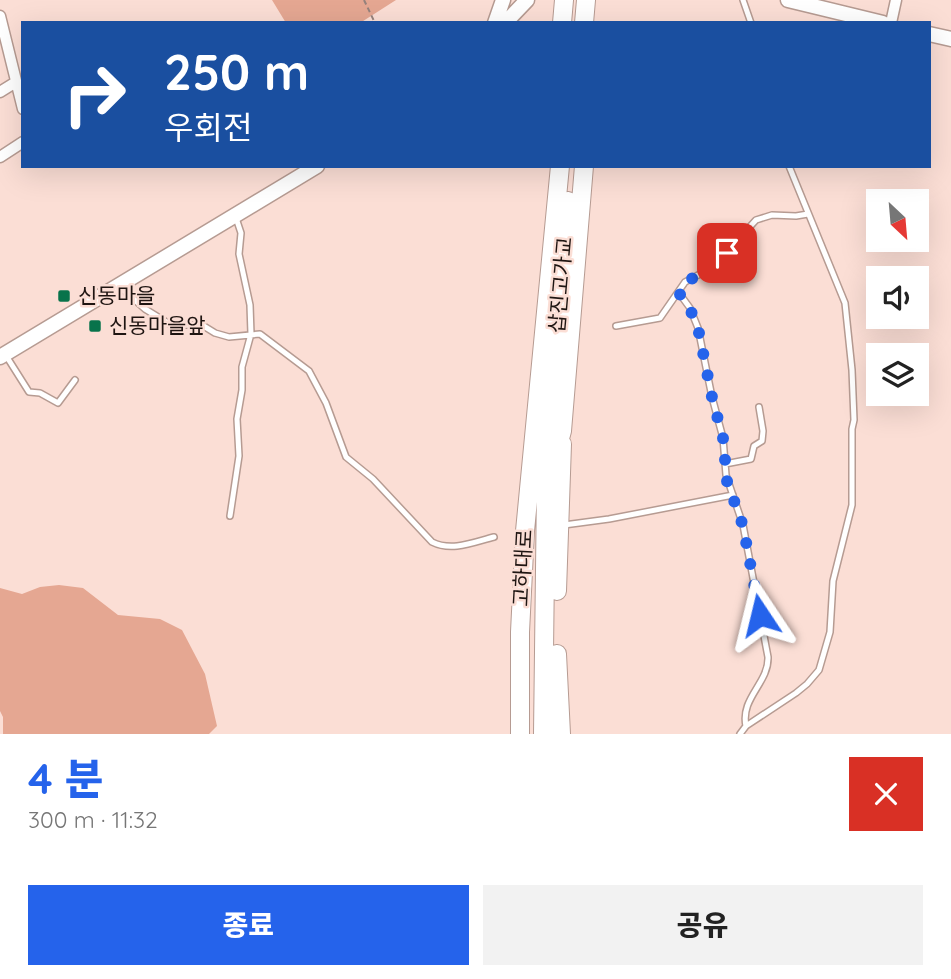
<!DOCTYPE html>
<html lang="ko">
<head>
<meta charset="utf-8">
<style>
	body { margin:0; font-family:Quicksand,"Noto Sans KR",sans-serif; background:#f2f2f2; color:#222; height:100vh; display:flex; flex-direction:column; font-size:26px; white-space:nowrap }
	* { box-sizing:border-box; margin:0 }
	p { font-size:23px; color:#767676 }
	.icon { flex:none; width:38px; height:38px; fill:none; stroke:currentColor; stroke-width:2; stroke-linecap:round; stroke-linejoin:round }
	.map { position:relative; height:734px; overflow:hidden }
	.panel { display:flex; flex-direction:column; background:#fff; flex:1 }
	.panel>* { flex:none }
	.hud { position:absolute; left:21px; top:21px; width:910px; height:147px; border-radius:0px; box-shadow:0 7px 28px #0002; background:#1a4fa0; color:#fff; overflow:hidden }
	.needle { width:46px; rotate:154deg }
	.fabs { position:absolute; left:866px; top:189px; display:grid; gap:14px }
	.fabs a { display:grid; place-items:center; width:63px; height:63px; border-radius:0px; background:#fff; box-shadow:0 7px 28px #0002; font-size:35px }
	.pin { position:absolute; display:grid; place-items:center; width:60px; height:60px; color:#fff; margin:-30px; border-radius:14px; box-shadow:0 4px 10px #0006 }
	.me { position:absolute; width:77px; margin:-38px; rotate:350deg; stroke-linejoin:round; filter:drop-shadow(0 0 5px #0008) }
	.turn { display:flex; align-items:center; gap:24px; height:147px; padding:0 28px; font-size:32px }
	.turn .icon { width:91px; height:91px; stroke-width:2.5 }
	.turn b { display:block; font-size:49px; line-height:60px }
	.round { display:grid; place-items:center; flex:none; width:74px; height:74px; border-radius:0px; background:#f2f2f2 }
	.head { display:flex; align-items:center; justify-content:space-between; height:119px; padding:0 28px }
	h1 { font-size:42px; font-weight:800; line-height:52px; color:#2563eb }
	.primary-button { display:flex; gap:14px; margin-top:auto; padding:14px 28px }
	.primary-button a { flex:1; height:80px; border-radius:0px; background:#2563eb; color:#fff; font-size:28px; font-weight:800; line-height:80px; text-align:center }
	.primary-button a+a { background:#f2f2f2; color:#222 }
	.map>svg:first-child { display:block }
</style>
</head>
<body>
<div class="map">
<svg width="951" height="734" viewBox="0 0 951 734">
	<rect width="100%" height="100%" fill="#fbded5"/>
	<path fill="#e5a792" d="M272,0H396L360,23H286Z
		M59,585L83,588L118,615L160,619L182,630L205,674L217,726L209,734H3V717L0,711V588L22,594L40,587Z"/>
	<g fill="none" stroke-linecap="round" stroke-linejoin="round">
		<g stroke="#b69b92" stroke-width="8">
			<path id="service" d="M743,0L751,23
				M120,287L145,309L171,325H202L215,333L229,337L260,334L309,371L326,403L346,457L373,479L432,542C452,552 474,542 494,537
				M679,293L690,308L698,328L712,397L723,438L726,475L743,525L768,657C769,683 740,698 746,726
				M616,326L660,318L685,282L713,267L756,220L772,215L796,216L808,214
				M5,354L29,392L40,393L58,403L75,380
				M725,464L751,459L754,446L762,441L763,431L759,407
				M230,516L239,456L237,419L242,390V367L251,334L250,305L239,254L241,233L236,218
				M564,525L609,519L733,495
				M740,734L746,726L796,693L807,684L819,670L830,632L833,581L852,505V429L854,420L852,370L845,303L789,166"/>
		</g>
		<g stroke="#b69b92" stroke-width="13">
			<path id="minor" d="M0,16L23,109
				M891,23L896,0
				M0,92L16,82
				M0,157L23,142"/>
		</g>
		<g stroke="#b69b92" stroke-width="17">
			<path id="tertiary" d="M788,0L883,23
				M495,23L503,0
				M505,23L527,0
				M929,34L951,39
				M0,357L317,166"/>
		</g>
		<g stroke="#b69b92" stroke-width="20">
			<path id="trunk" d="M562,23L564,0
				M584,23L586,0
				M555,457L562,431L584,166
				M557,591L562,444
				M557,654L561,734
				M520,734V632L525,531L560,166
				M543,734L546,488L568,201"/>
		</g>
		<path stroke="#96827c" stroke-width="2" stroke-dasharray="5 3.5" stroke-linecap="butt" d="M364,0L375,23"/>
		<use href="#service" stroke="#fff" stroke-width="5"/>
		<use href="#minor" stroke="#fff" stroke-width="10"/>
		<use href="#tertiary" stroke="#fff" stroke-width="14"/>
		<use href="#trunk" stroke="#fff" stroke-width="18"/>
	</g>
	<g fill="none" stroke-linecap="round" stroke-linejoin="round">
		<path stroke="#2563eb" stroke-width="12" stroke-dasharray="0 21.6" d="M727,253C712,269 689,275 679,293L690,309L698,328L712,397L723,438L727,481L743,526L760,615"/>
	</g>
	<g fill="#08734b" stroke="#fbded5" stroke-width="2.5">
		<rect x="57" y="289" width="14" height="14" rx="3.5"/>
		<rect x="88" y="319" width="14" height="14" rx="3.5"/>
	</g>
	<g text-anchor="middle" stroke-width="5" stroke-linejoin="round" paint-order="stroke">
		<g font-size="21" fill="#1f1512" stroke="#fbded5">
			<text transform="translate(561 285) rotate(-85)" y="7">삽진고가교</text>
			<text transform="translate(523 568) rotate(-87)" y="7">고하대로</text>
		</g>
		<g font-size="21" fill="#1f1512" stroke="#fbded5" text-anchor="start">
			<text x="78" y="303">신동마을</text>
			<text x="109" y="333">신동마을앞</text>
		</g>
	</g>
</svg>
<div class="fabs">
<a><svg class="needle" viewBox="-14 -14 28 28"><path d="M0-13l5 13h-10z" fill="#e53935"/><path d="M0 13l5-13h-10z" fill="#767676"/></svg></a>
<a><svg class="icon" aria-label="sound" viewBox="0 0 24 24"><path d="M4 9h4l5-4v14l-5-4H4zM17 9q2 3 0 6"/></svg></a>
<a><svg class="icon" aria-label="layers" viewBox="0 0 24 24"><path d="M12 4l9 5-9 5-9-5zM3 14l9 5 9-5"/></svg></a>
</div>
<div class="pin" style="left:727px;top:253px;background:#d93025"><svg class="icon" aria-label="arrive" viewBox="0 0 24 24"><path d="M6 21V4h12l-3 4 3 4H6"/></svg></div>
<svg class="me" style="left:760px;top:615px" viewBox="-20 -20 40 40"><path d="M0-17L14 15 0 8-14 15z" fill="#2563eb" stroke="#fff" stroke-width="4"/></svg>
<div class="hud">
<div class="turn"><svg class="icon" aria-label="right" viewBox="0 0 24 24"><path d="M7 20v-9h11M14 6l5 5-5 5"/></svg><div><b>250 m</b>우회전</div></div>
</div>
</div>
<section class="panel">
<div class="head"><div><h1>4 분</h1><p>300 m · 11:32</p></div><a class="round" style="background:#d93025;color:#fff"><svg class="icon" aria-label="close" viewBox="0 0 24 24"><path d="M6 6l12 12M18 6L6 18"/></svg></a></div>
<div class="primary-button"><a>종료</a><a>공유</a></div>
</section>
</body>
</html>
